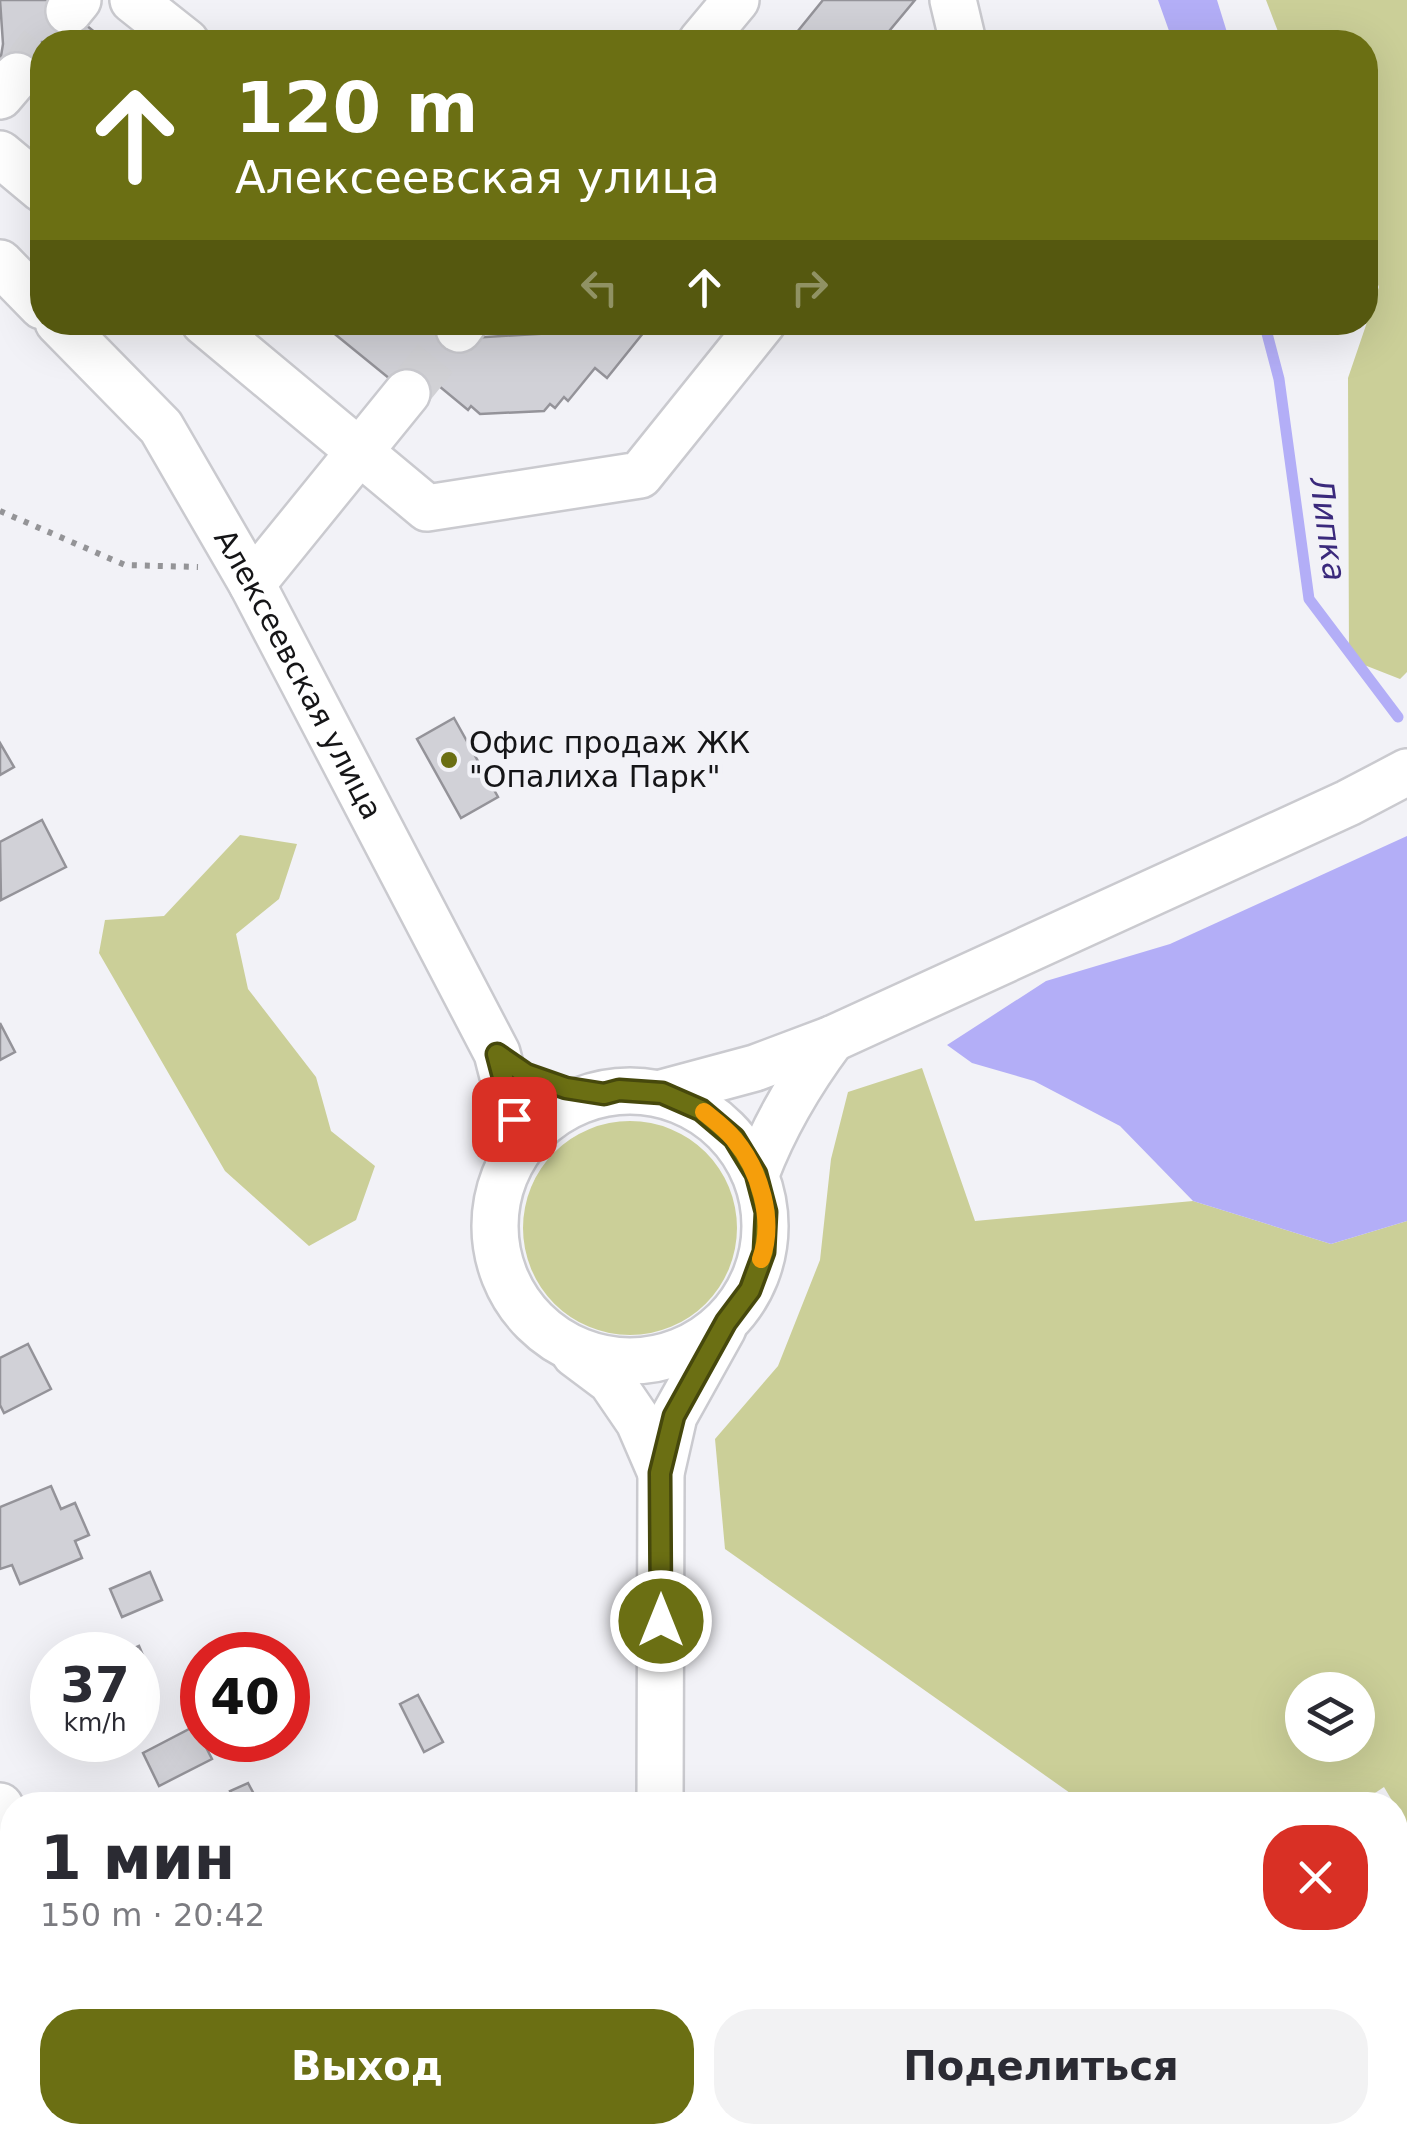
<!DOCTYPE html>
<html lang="ru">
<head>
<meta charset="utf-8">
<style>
	body { margin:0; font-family:"DejaVu Sans",sans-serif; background:#f2f2f3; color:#2b2b33; height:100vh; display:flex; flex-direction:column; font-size:38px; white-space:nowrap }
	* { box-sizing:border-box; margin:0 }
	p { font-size:32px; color:#7c7c81 }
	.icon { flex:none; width:55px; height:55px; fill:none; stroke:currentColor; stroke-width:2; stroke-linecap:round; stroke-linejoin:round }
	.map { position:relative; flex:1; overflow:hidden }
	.drawer { position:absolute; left:0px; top:1792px; width:1408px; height:352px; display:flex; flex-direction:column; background:#fff; border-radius:40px 40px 0 0; box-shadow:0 10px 40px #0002 }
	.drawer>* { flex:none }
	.top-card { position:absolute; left:30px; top:30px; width:1348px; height:305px; border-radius:40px; box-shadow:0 10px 40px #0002; background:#6b6f13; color:#fff; overflow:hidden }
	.buttons { position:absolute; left:1285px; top:1672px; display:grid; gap:20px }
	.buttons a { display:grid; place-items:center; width:90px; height:90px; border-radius:50%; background:#fff; box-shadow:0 10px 40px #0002; font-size:50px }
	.speed { position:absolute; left:30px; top:1632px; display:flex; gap:20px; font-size:50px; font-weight:700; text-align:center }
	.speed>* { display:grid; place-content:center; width:130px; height:130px; border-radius:50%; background:#fff; box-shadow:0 10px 40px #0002; line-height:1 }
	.speed small { font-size:25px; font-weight:400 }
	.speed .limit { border:15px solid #d22; background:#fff; color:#111 }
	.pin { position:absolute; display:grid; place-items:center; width:85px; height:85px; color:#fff; margin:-42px; border-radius:20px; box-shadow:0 5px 15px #0006 }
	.me { position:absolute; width:110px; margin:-55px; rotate:0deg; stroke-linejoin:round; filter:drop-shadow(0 0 8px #0008) }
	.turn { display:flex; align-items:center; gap:35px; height:210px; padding:0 40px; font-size:45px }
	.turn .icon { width:130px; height:130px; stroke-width:2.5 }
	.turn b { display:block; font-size:70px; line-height:85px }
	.lanes { display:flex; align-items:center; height:95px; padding:0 40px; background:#0003; justify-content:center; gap:50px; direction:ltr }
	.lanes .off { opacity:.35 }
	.round { display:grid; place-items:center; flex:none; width:105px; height:105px; border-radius:40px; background:#f2f2f3 }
	.head { display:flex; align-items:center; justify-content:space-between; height:170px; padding:0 40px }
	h1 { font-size:60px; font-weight:700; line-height:75px }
	.button { display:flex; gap:20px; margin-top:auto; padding:20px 40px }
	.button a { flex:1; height:115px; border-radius:40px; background:#6b6f13; color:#fff; font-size:40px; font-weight:700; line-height:115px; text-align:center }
	.button a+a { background:#f2f2f3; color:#2b2b33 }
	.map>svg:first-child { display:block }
</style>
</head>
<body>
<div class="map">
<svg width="1407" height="2143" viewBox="0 0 1407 2143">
	<rect width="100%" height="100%" fill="#f2f2f7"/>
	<path fill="#cbcf98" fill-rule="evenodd" d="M1266,0H1407V672L1400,679L1349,659L1348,378L1379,287L1365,254V42H1282Z
		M240,835L297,844L279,899L236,934L248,989L316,1077L331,1131L375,1166L356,1220L309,1246L225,1171L99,953L105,920L164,916Z
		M922,1068L975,1221L1193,1201L1331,1244L1407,1221V1826L1384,1787L1357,1805H1087L725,1549L715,1439L778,1366L820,1260L831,1159L848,1092ZM1302,1690H1358V1745H1302Z
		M523 1228a107 107 0 1 1 214 0a107 107 0 1 1-214 0Z
		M1395,1989L1407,1998V2143H1294L1302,2133L1395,2132Z"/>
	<path fill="#b3aef7" d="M1158,0H1217L1230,42H1173Z
		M1407,836V1221L1331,1244L1193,1201L1120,1126L1034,1081L972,1063L947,1045L1046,981L1170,944Z
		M1395,1809L1407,1826V1998L1395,1989Z"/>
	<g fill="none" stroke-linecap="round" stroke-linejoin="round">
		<path stroke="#b3aef7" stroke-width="11" d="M1264,322L1279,379L1309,599L1398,717"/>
	</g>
	<path fill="#d1d1d7" stroke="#949399" stroke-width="2.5" d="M0,0H55L107,42H42V97L0,62L3,44Z
		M823,0H915L880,42H789Z
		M320,322H451L470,338L553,333L561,322H652L607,378L595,368L568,401L564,397L555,408L550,404L544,411L480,414L471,406L468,410L433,381L417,401Z
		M454,718L498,797L461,818L417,739Z
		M0,743L14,767L0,775Z
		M42,820L66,867L1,900L0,842Z
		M0,1023L15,1052L0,1060Z
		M28,1344L51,1389L4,1413L0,1405V1358Z
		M51,1486L61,1509L75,1503L89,1535L75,1541L82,1558L20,1584L12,1565L0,1569V1507Z
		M150,1572L162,1600L122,1617L110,1589Z
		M112,1637L119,1655L139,1646L155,1684L138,1692V1655H81L79,1651Z
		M418,1695L443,1742L424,1752L400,1704Z
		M195,1726L212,1759L159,1786L143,1753Z
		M248,1783L255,1796L237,1805L230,1791Z
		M1395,2040L1407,2049V2111L1395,2127Z
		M12,2116V2132H29L35,2143H0V2123Z
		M820,2132H850L825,2143Z"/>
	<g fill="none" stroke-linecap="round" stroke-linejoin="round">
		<path stroke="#d1d1d5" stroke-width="45" stroke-dasharray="45 22" stroke-linecap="butt" d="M17,76L42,44
			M407,393L459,329"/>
		<g stroke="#cacacf" stroke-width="50">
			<g id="minor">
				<path d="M133,0L186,42"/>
				<path d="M953,0L963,42"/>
				<path d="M69,11L78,0"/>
				<path d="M701,42L736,0"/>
				<path d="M0,96L17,76"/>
				<path d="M0,154L42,189"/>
				<path d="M0,263L42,306"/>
				<path id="s1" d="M58,322L161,427L252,584L497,1053L514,1119L512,1156"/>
				<path d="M204,322L427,508L640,475L763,322"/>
				<path d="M459,329L464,322"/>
				<path d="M252,584L407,393"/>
				<circle cx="630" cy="1226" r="135"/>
				<path d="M662,1093L755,1068L832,1039L1348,803L1407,772"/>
				<path d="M756,1174C775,1124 800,1082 832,1039"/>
				<path d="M575,1354L611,1381L639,1422L661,1473"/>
				<path d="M660,1805L661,1473L674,1416L723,1328"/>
				<path d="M0,1806L12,1833"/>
				<path d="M174,2132L180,2143"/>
				<path d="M667,2132V2143"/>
				<path d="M609,2143L614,2132"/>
			</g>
		</g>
		<path stroke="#949497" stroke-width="6" stroke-dasharray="5 8" stroke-linecap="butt" d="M0,511L125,565L198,567"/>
		<use href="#minor" stroke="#fff" stroke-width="45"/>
	</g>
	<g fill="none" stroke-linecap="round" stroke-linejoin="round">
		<g stroke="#46480c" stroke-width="25">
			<path id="route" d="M514,1119L497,1054L526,1074L566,1088L604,1094L619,1090L662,1093L701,1110L734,1138L756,1174L766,1212L764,1252L750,1290L726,1322L674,1416L660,1473L661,1621"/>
		</g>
		<use href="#route" stroke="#6b6f13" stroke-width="18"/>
		<path stroke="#f59e0b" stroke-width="18" d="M704,1112C714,1120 726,1129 734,1139C760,1170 775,1220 761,1259"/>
	</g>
	<circle fill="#6b6f13" stroke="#f2f2f7" stroke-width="4" cx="449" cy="760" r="10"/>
	<g text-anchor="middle" stroke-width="9" stroke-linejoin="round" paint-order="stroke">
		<g font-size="30" fill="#151517" stroke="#f2f2f7">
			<text dy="10" stroke="none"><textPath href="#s1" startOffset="430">Алексеевская улица</textPath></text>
		</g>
		<g font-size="30" fill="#151517" stroke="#f2f2f7" text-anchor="start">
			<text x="469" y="753">Офис продаж ЖК<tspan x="469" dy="34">"Опалиха Парк"</tspan></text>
		</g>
		<g font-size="32" font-style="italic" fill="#3a297c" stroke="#f2f2f7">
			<text transform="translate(1328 529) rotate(82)" y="11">Липка</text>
		</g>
	</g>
</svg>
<div class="buttons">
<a><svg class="icon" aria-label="layers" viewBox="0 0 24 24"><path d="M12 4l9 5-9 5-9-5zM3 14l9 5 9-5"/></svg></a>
</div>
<div class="speed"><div>37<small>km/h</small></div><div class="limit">40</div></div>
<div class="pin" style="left:514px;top:1119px;background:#d93025"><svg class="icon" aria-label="arrive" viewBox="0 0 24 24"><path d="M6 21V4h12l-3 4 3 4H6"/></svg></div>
<svg class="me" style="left:661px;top:1621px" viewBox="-20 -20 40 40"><circle r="17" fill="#6b6f13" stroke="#fff" stroke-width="3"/><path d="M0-11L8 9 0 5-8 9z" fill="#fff"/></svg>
<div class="top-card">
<div class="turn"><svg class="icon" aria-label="ahead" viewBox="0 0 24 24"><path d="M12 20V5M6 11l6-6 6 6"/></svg><div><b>120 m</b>Алексеевская улица</div></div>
<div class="lanes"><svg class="icon off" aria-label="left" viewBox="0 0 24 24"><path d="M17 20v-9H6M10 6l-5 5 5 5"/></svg><svg class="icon" aria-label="ahead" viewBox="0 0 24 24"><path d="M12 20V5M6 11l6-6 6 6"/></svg><svg class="icon off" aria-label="right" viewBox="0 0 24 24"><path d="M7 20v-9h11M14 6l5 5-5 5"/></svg></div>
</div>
<section class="drawer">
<div class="head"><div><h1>1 мин</h1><p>150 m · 20:42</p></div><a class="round" style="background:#d93025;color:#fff"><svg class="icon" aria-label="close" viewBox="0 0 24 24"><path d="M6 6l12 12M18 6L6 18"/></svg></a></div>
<div class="button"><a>Выход</a><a>Поделиться</a></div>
</section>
</div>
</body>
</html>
